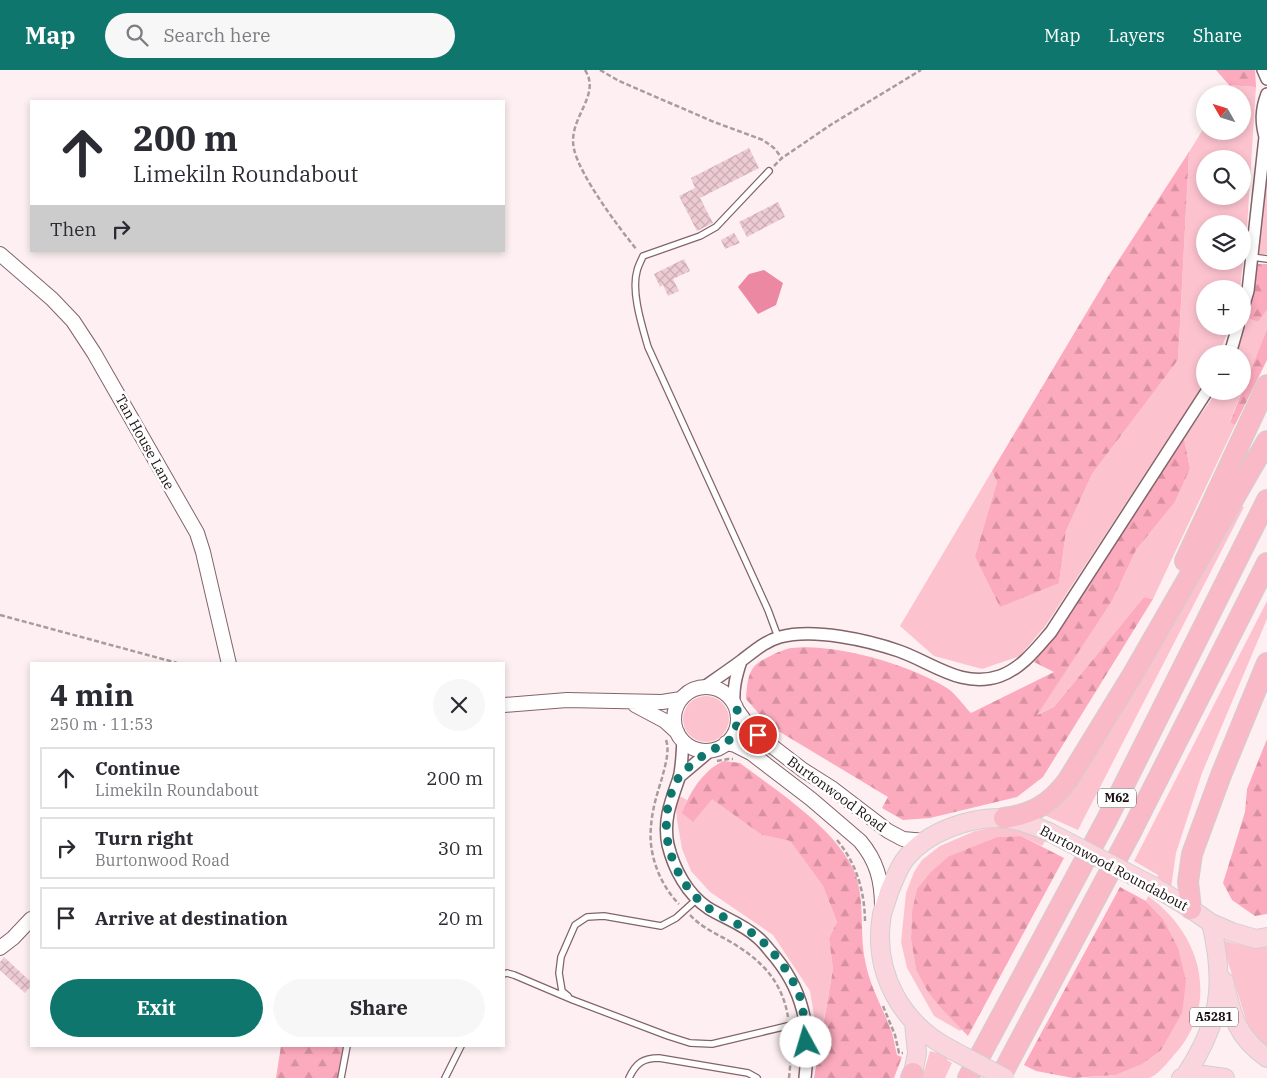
<!DOCTYPE html>
<html lang="en">
<head>
<meta charset="utf-8">
<style>
	body { margin:0; font-family:"IBM Plex Serif",serif; background:#f7f7f7; color:#2b2b33; height:100vh; display:flex; flex-direction:column; font-size:19px; white-space:nowrap }
	* { box-sizing:border-box; margin:0 }
	p { font-size:16px; color:#7c7c81 }
	.icon { flex:none; width:28px; height:28px; fill:none; stroke:currentColor; stroke-width:2; stroke-linecap:round; stroke-linejoin:round }
	.map { position:relative; flex:1; overflow:hidden }
	.drawer { position:absolute; left:30px; top:592px; width:475px; height:385px; display:flex; flex-direction:column; background:#fff; border-radius:0px; box-shadow:0 2px 8px #0003 }
	.drawer>* { flex:none }
	.banner { position:absolute; left:30px; top:30px; width:475px; height:152px; border-radius:0px; box-shadow:0 2px 8px #0003; background:#fff; color:#2b2b33; overflow:hidden }
	.needle { width:32px; rotate:309deg }
	.fabs { position:absolute; left:1196px; top:15px; display:grid; gap:10px }
	.fabs a { display:grid; place-items:center; width:55px; height:55px; border-radius:50%; background:#fff; box-shadow:0 2px 8px #0003; font-size:25px }
	.pin { position:absolute; display:grid; place-items:center; width:42px; height:42px; color:#fff; margin:-21px; border:2px solid #fff; border-radius:50%; box-shadow:0 1px 5px #0007 }
	.me { position:absolute; width:55px; margin:-28px; rotate:354deg; stroke-linejoin:round; filter:drop-shadow(0 0 4px #0008) }
	.turn { display:flex; align-items:center; gap:18px; height:105px; padding:0 20px; font-size:22px }
	.turn .icon { width:65px; height:65px; stroke-width:2.5 }
	.turn b { display:block; font-size:35px; line-height:42px }
	.then { display:flex; align-items:center; height:48px; padding:0 20px; background:#0003; gap:10px; font-size:19px }
	.round { display:grid; place-items:center; flex:none; width:52px; height:52px; border-radius:26px; background:#f7f7f7 }
	.head { display:flex; align-items:center; justify-content:space-between; height:85px; padding:0 20px }
	h1 { font-size:30px; font-weight:800; line-height:38px }
	.cta { display:flex; gap:10px; margin-top:auto; padding:10px 20px }
	.cta a { flex:1; height:58px; border-radius:30px; background:#0f766e; color:#fff; font-size:20px; font-weight:800; line-height:58px; text-align:center }
	.cta a+a { background:#f7f7f7; color:#2b2b33 }
	ul { padding:0; list-style:none }
	li { display:flex; align-items:center; gap:15px; height:62px; margin:0 10px 8px; padding:0 10px; border:2px solid #e1e1e2; border-radius:0px }
	li div { flex:1 }
	li b { display:block; font-size:19px }
	li em { font-style:normal }
	header { display:flex; align-items:center; gap:30px; box-sizing:border-box; height:70px; padding:0 25px; background:#0f766e; color:#fff }
	header strong { font-size:24px }
	nav { display:flex; gap:28px; margin-inline-start:auto; font-size:18px }
	.search { width:350px; height:45px; background:#f7f7f7; display:flex; align-items:center; gap:12px; box-sizing:border-box; padding:0 18px; border-radius:28px; color:#7c7c81; font-size:19px }
	.map>svg:first-child { display:block }
</style>
</head>
<body>
<header>
<strong>Map</strong>
<div class="search"><svg class="icon" aria-label="search" viewBox="0 0 24 24"><circle cx="10" cy="10" r="6"/><path d="M15 15l6 6"/></svg>Search here</div>
<nav><a>Map</a><a>Layers</a><a>Share</a></nav>
</header>
<div class="map">
<svg width="1267" height="1008" viewBox="0 0 1267 1008">
	<defs>
		<pattern id="forest-firs" width="22" height="20" patternUnits="userSpaceOnUse" patternTransform="scale(1.25)"><rect width="22" height="20" fill="#fcaabd"/><path d="M5 1l3.5 6h-7zM16 11l3.5 6h-7z" fill="#d791a1"/></pattern>
		<pattern id="building-cross-hatch" width="8" height="8" patternUnits="userSpaceOnUse" patternTransform="scale(1.25)"><rect width="8" height="8" fill="#edcbd2"/><path d="M0 0l8 8M0 8l8-8" fill="none" stroke="#cbadb3"/></pattern>
	</defs>
	<rect width="100%" height="100%" fill="#fef0f2"/>
	<path fill="#fcc3cf" fill-rule="evenodd" d="M1229,15L1256,17L1247,158L1240,219H1205V256H1230L1219,284H1205V312L1046,555L1020,586L982,599L934,586L900,556L992,401L997,412L975,486L1059,513L1066,461L1092,404L1178,290L1189,82L1205,56V61H1242V24H1224ZM1205,89H1242V126H1205ZM1205,154H1242V191H1205Z
		M1267,93V184H1259L1263,98Z
		M1267,240V259L1243,320L1242,284H1233L1247,248L1258,252Z
		M1215,321H1242L1230,351L1235,355L1153,529L1144,527L1054,637L1036,645L1112,531L1136,480L1175,432L1190,399L1184,368L1211,330Z
		M1238,434L1244,437L1078,760L1044,745Z
		M1267,531V549L1202,703L1176,783L1171,818L1157,809L1158,805L1134,791Z
		M683 649a23 23 0 1 1 46 0a23 23 0 1 1-46 0Z
		M678,725L687,730L682,743L712,728L762,765L790,771L823,816L837,852L829,868L833,899L819,977L810,921L773,865L710,822L691,801L682,779L677,750L676,738Z
		M995,757L1015,758L1047,768L1042,776L1021,766L997,767L949,786L912,842L911,869L916,900L928,922L938,935L962,959L960,961L934,946L907,898L901,872L906,823L914,802L922,790L940,776L975,761Z
		M1148,826C1201,863 1221,934 1174,985C1169,991 1157,1006 1149,1008C1145,1008 1138,1008 1134,1008C1116,1008 1098,1008 1080,1008L1115,1005L1163,849L1146,831Z
		M1221,870L1254,878L1267,877V977L1253,964L1247,953Z
		M930,981L949,986L947,990L952,993L945,1008H922Z"/>
	<path fill="url(#forest-firs)" d="M1216,0H1255L1256,17L1229,15Z
		M1189,82L1178,290L1092,404L1066,461L1059,513L1000,537L975,486L997,412L992,401L1109,205Z
		M1258,194H1267V240L1258,252L1247,248Z
		M1267,259V290L1235,355L1230,352Z
		M1184,368L1190,399L1175,432L1136,480L1112,531L1037,645L1054,637L1144,527L1153,529L1043,707L1017,727L930,748L903,750L882,738L888,727L770,656L746,629C747,617 747,601 758,593C763,589 785,578 792,578C836,573 910,595 947,618C956,624 963,635 971,643L1054,602L1034,592Z
		M1267,669V844L1255,846L1232,830L1223,813L1245,742L1247,719Z
		M724,691L740,693C777,721 844,764 857,809C865,837 859,867 866,895C871,919 884,940 892,963C894,970 895,977 897,985L902,987L894,1008H814L833,899L829,868L837,852L823,816L790,771L762,765L712,729L693,752L682,743C689,723 704,699 724,691Z
		M1021,766L1064,788L968,966L938,935L928,922L916,900L911,869L912,842L917,819L931,802L949,786L997,767Z
		M1120,817L1146,831L1163,849L1178,878L1186,911L1182,943L1161,980L1142,994L1115,1005L1073,1008L1036,1001L1024,995Z
		M281,976H344L338,1008H276Z"/>
	<path fill="#ec88a1" d="M764,200L783,213L776,235L758,244L738,217L749,204Z"/>
	<path fill="url(#building-cross-hatch)" d="M749,78L759,98L700,128L713,153L697,161L679,126L695,118L691,108Z
		M778,132L785,147L747,167L739,152Z
		M734,163L740,173L725,179L721,170Z
		M684,189L690,201L673,209L679,221L668,226L663,215L660,217L654,204Z
		M4,887L31,912V916L25,923L0,900V892Z"/>
	<g fill="none" stroke-linecap="round" stroke-linejoin="round">
		<g stroke="#82646a" stroke-width="8">
			<path id="service" d="M769,101L716,157L700,166L643,186C641,191 638,196 637,201C631,222 642,256 648,277L768,540L778,567
				M1252,187L1267,189
				M504,904L507,903L514,905L573,930L668,966L690,973L712,974L804,952
				M568,926L562,921L559,903L561,887L575,855L587,847L604,846L661,856L676,848L697,829
				M341,1008L347,976
				M445,1008L461,976
				M629,1008C636,993 643,988 659,988L748,1003L757,1008"/>
		</g>
		<g stroke="#82646a" stroke-width="14">
			<path id="minor" d="M1263,0L1267,9
				M1242,241L1248,221L1265,67C1261,52 1261,40 1267,24
				M1230,284L1238,256
				M704,617C717,608 729,600 741,591C753,582 765,571 780,567C814,558 867,570 899,581C933,593 962,619 1000,606C1022,598 1036,579 1051,562L1207,321
				M734,634C733,618 736,606 741,591
				M683,671C682,683 682,697 679,708C671,731 663,750 668,775C674,799 687,824 708,838C724,848 743,854 757,867C762,871 766,876 770,881C804,919 811,958 805,1008
				M679,707L711,680"/>
		</g>
		<g stroke="#82646a" stroke-width="16">
			<path id="tertiary" d="M0,184L52,229L73,251L94,283L197,463L203,482L229,594
				M674 649a32 32 0 1 1 64 0a32 32 0 1 1-64 0Z
				M504,635L567,630L662,632L681,629
				M635,635L665,651L677,662
				M737,640L747,654L764,670L803,700L833,719L888,761L903,769L925,771
				M726,673L735,675L751,683L811,729L860,771C877,791 882,811 882,837
				M0,878L13,868L31,849"/>
		</g>
		<g stroke="#d1cfd0" stroke-width="20">
			<path id="primary" d="M1153,816L1191,839L1211,853L1232,862L1256,869L1267,867
				M1224,911C1232,946 1237,967 1267,988
				M952,980C901,954 872,902 882,844C884,837 887,830 889,822C894,811 898,798 906,788C927,762 969,747 1002,748C1018,749 1035,756 1049,762
				M913,1003L917,983L914,953
				M1185,1006L1204,1005L1225,1008
				M1181,1008L1185,1006C1220,953 1226,915 1211,853"/>
		</g>
		<g stroke="#d1cfd0" stroke-width="22">
			<path id="motorway" d="M1185,491L1267,315
				M1004,748C1033,744 1050,734 1068,710L1133,604L1267,371
				M1191,839L1188,812L1192,784L1221,705L1267,593
				M911,1008L913,1003
				M968,1008L1106,751L1267,430
				M1000,1008L1131,762L1267,493"/>
		</g>
		<path stroke="#a99c9e" stroke-width="2.5" stroke-dasharray="5 2.5" stroke-linecap="butt" d="M585,0C602,26 567,48 574,79C580,106 619,158 637,180
			M600,0L619,11L714,52L763,70L774,78L782,88
			M774,96L782,88L832,54L921,0
			M0,545L181,594
			M666,670C670,681 665,696 662,708C657,724 652,740 651,757C648,784 660,815 679,834
			M717,691L728,689H733
			M837,770C857,794 865,823 865,853
			M690,845C701,857 715,863 729,871C760,889 782,910 788,947
			M883,936L895,965L899,983H903
			M789,1008L792,976L790,962"/>
		<use href="#service" stroke="#fff" stroke-width="5.5"/>
		<use href="#minor" stroke="#fff" stroke-width="11"/>
		<use href="#tertiary" stroke="#fff" stroke-width="14"/>
		<use href="#primary" stroke="#fbd5dd" stroke-width="18"/>
		<use href="#motorway" stroke="#f9b9c7" stroke-width="20"/>
		<g stroke="#d1cfd0" stroke-width="20" stroke-linecap="butt">
			<path id="primary-bridge" d="M1049,762L1153,816
				M952,980L1005,1008"/>
		</g>
		<use href="#primary-bridge" stroke="#fbd5dd" stroke-width="18"/>
	</g>
	<g fill="none" stroke-linecap="round" stroke-linejoin="round">
		<path stroke="#0f766e" stroke-width="9" stroke-dasharray="0 16.2" d="M758,665L737,640C739,654 735,668 722,676C718,678 715,678 711,680C703,685 684,700 679,707C667,725 664,753 668,773C673,798 687,822 707,837C722,848 741,854 756,866C772,878 794,908 800,927C804,942 805,958 806,972"/>
	</g>
	<g text-anchor="middle" stroke-width="5" stroke-linejoin="round" paint-order="stroke">
		<g fill="#fff" stroke="#5f5859" stroke-width="1">
			<rect x="1098" y="718.5" width="38" height="19" rx="4"/>
			<rect x="1190" y="937.5" width="48" height="19" rx="4"/>
		</g>
		<g font-size="12" font-weight="bold" fill="#1b1012">
			<text x="1117" y="732">M62</text>
			<text x="1214" y="951">A5281</text>
		</g>
		<g font-size="14" fill="#1b1012" stroke="#fff">
			<text transform="translate(145 372) rotate(61)" y="5">Tan House Lane</text>
			<text transform="translate(837 724) rotate(36)" y="5">Burtonwood Road</text>
			<text transform="translate(1114 798) rotate(28)" y="5">Burtonwood Roundabout</text>
		</g>
	</g>
</svg>
<div class="fabs">
<a><svg class="needle" viewBox="-14 -14 28 28"><path d="M0-13l5 13h-10z" fill="#e53935"/><path d="M0 13l5-13h-10z" fill="#7c7c81"/></svg></a>
<a><svg class="icon" aria-label="search" viewBox="0 0 24 24"><circle cx="10" cy="10" r="6"/><path d="M15 15l6 6"/></svg></a>
<a><svg class="icon" aria-label="layers" viewBox="0 0 24 24"><path d="M12 4l9 5-9 5-9-5zM3 14l9 5 9-5"/></svg></a>
<a>+</a>
<a>−</a>
</div>
<div class="pin" style="left:758px;top:665px;background:#d93025"><svg class="icon" aria-label="arrive" viewBox="0 0 24 24"><path d="M6 21V4h12l-3 4 3 4H6"/></svg></div>
<svg class="me" style="left:806px;top:972px" viewBox="-20 -20 40 40"><circle r="19" fill="#fff"/><path d="M0-13L10 11 0 6-10 11z" fill="#0f766e"/></svg>
<div class="banner">
<div class="turn"><svg class="icon" aria-label="ahead" viewBox="0 0 24 24"><path d="M12 20V5M6 11l6-6 6 6"/></svg><div><b>200 m</b>Limekiln Roundabout</div></div>
<div class="then">Then<svg class="icon" aria-label="right" viewBox="0 0 24 24"><path d="M7 20v-9h11M14 6l5 5-5 5"/></svg></div>
</div>
<section class="drawer">
<div class="head"><div><h1>4 min</h1><p>250 m · 11:53</p></div><a class="round"><svg class="icon" aria-label="close" viewBox="0 0 24 24"><path d="M6 6l12 12M18 6L6 18"/></svg></a></div>
<ul>
<li><svg class="icon" aria-label="ahead" viewBox="0 0 24 24"><path d="M12 20V5M6 11l6-6 6 6"/></svg><div><b>Continue</b><p>Limekiln Roundabout</p></div><em>200 m</em></li>
<li><svg class="icon" aria-label="right" viewBox="0 0 24 24"><path d="M7 20v-9h11M14 6l5 5-5 5"/></svg><div><b>Turn right</b><p>Burtonwood Road</p></div><em>30 m</em></li>
<li><svg class="icon" aria-label="arrive" viewBox="0 0 24 24"><path d="M6 21V4h12l-3 4 3 4H6"/></svg><div><b>Arrive at destination</b></div><em>20 m</em></li>
</ul>
<div class="cta"><a>Exit</a><a>Share</a></div>
</section>
</div>
</body>
</html>
